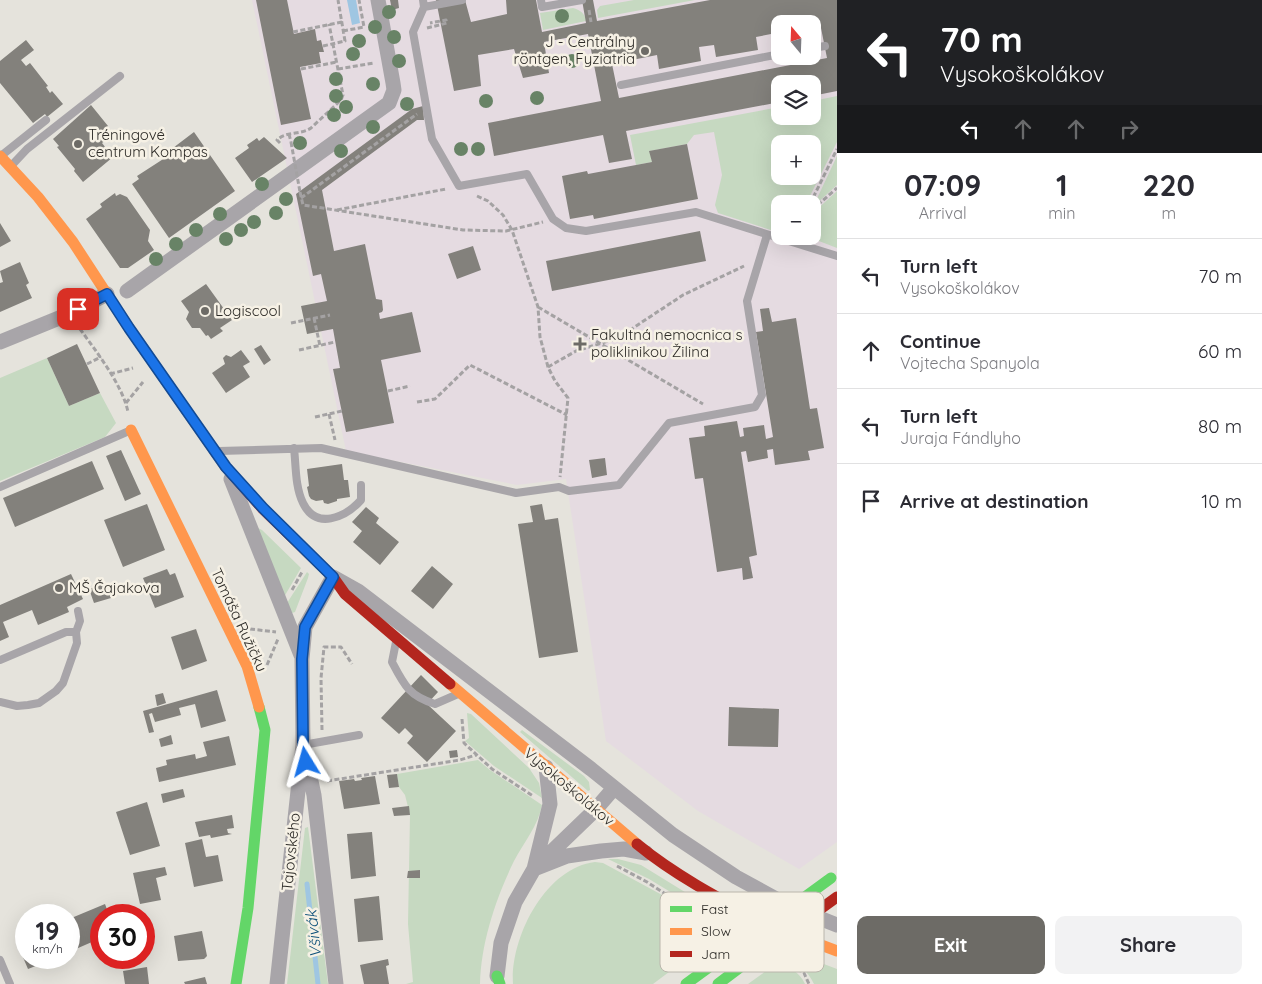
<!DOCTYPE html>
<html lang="en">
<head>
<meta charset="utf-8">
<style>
	body { margin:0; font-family:Quicksand,sans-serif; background:#f2f2f3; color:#2b2b33; height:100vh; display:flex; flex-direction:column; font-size:19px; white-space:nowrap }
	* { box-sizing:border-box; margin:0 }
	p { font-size:16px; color:#7c7c81 }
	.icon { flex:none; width:28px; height:28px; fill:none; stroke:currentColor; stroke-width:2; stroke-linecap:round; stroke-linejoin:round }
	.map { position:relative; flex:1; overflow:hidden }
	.drawer { display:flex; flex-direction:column; background:#fff; width:425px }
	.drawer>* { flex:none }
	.banner { background:#202124; color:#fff; overflow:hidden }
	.needle { width:32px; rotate:341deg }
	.controls { position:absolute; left:771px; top:15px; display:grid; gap:10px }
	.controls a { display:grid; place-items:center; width:50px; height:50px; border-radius:10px; background:#fff; box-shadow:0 5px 20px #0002; font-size:25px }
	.speed { position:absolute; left:15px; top:904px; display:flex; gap:10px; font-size:25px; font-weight:700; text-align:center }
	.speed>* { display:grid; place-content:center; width:65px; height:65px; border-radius:50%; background:#fff; box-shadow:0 5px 20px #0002; line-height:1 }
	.speed small { font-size:12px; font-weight:400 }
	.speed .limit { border:8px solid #d22; background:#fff; color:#111 }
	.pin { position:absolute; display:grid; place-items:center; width:42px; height:42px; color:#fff; margin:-21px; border-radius:10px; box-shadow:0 2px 8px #0006 }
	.me { position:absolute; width:55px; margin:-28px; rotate:352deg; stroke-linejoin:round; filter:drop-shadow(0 0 4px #0008) }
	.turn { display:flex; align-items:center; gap:18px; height:105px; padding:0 20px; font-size:22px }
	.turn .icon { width:65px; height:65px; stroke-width:2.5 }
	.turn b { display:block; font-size:35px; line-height:42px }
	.lanes { display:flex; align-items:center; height:48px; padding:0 20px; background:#0003; justify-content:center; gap:25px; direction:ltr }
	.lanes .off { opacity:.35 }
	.eta { display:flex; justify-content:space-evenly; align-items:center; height:85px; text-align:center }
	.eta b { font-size:30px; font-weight:800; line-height:35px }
	.action { display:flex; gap:10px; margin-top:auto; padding:10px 20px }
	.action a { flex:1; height:58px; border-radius:10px; background:#6d6b66; color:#fff; font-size:20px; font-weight:800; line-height:58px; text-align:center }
	.action a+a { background:#f2f2f3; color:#2b2b33 }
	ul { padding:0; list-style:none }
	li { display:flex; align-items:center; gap:15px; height:75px; padding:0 20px; border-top:1px solid #e1e1e2 }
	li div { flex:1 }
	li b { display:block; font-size:19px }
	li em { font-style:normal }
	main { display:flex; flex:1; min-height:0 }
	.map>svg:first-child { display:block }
</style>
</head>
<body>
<main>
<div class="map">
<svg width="837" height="984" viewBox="0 0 837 984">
	<rect width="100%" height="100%" fill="#e5e3dc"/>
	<path fill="#e5dbe1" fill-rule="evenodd" d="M252,0H837V842L799,869L698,811L606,741L566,479L517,485L346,451ZM780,24H812V56H780ZM780,84H812V116H780ZM780,144H812V176H780ZM780,204H812V236H780Z"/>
	<path fill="#c6d9c1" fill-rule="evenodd" d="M634,0H695L598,18L597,10L600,6Z
		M573,8C580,10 585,13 586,21L543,30L540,13Z
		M837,96V142L806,204H780V233L718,213L715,205L722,175L714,132L694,135L687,144L650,151L652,162L636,165L630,135L780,107V116H812L813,101ZM780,144H812V176H780Z
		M837,156V185L813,207Z
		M837,191V248L806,236H812L813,213Z
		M47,358L69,406L100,393L116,423L105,437L0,481V378Z
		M258,528L262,530L301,568L284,597Z
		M307,572L309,574L308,578L295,612L292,613L287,603Z
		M467,713L471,714L529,768L539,783L542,798L494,766L465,741L469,738Z
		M522,730L584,776L589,782L590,790L588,791L520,732Z
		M478,760L490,770L542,805C538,826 524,842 514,861C496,898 481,942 480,984H406L413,982L408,924L410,815L405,795L399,787L397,774Z
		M308,827L328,984H287L305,828Z
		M608,859H618L641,865L732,921L722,928L682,899L649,879Z
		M595,862L603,863L664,896L717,932L695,947L697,951L653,984H513C510,938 545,868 595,862Z
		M792,952L837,969V984H814C807,970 799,964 785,957Z
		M777,963C790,968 799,971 805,984H748Z"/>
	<path fill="#9fc6e2" d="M347,0H356L360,23L352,25Z"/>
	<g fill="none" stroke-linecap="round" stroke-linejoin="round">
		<path stroke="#9fc6e2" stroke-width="5" d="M307,884L318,984"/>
	</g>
	<path fill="#83817c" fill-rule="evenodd" d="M256,0H287L294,34L315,29L317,41L321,40L324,52H319L321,63L300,67L311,119L281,125Z
		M390,0H398L399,8L392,10Z
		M436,0H465L471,22L507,14L506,0H536L542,32L586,23L582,0H593L597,21L710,0H837V91L812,96V84H780V102L626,131L632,159L609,163L603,135L494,156L488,123L601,101L588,34L544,42L549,73L523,78L514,49L478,55L481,86L454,91ZM820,23L827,58L619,98L612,64L657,55L659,69L701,61L699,47L714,45L716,57L758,50L756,37L771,34L773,47L780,46V24H812Z
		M26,40L34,50L21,60L26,66L30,63L48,86L46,87L50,93L52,91L63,104L47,117L45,114L33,123L0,83V61Z
		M91,105L108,126L101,132L107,139L102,143L113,157L83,182L74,171L75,169L57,147L59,146L53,139Z
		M423,106L424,120H417L322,190L334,251L365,244L376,299L382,300L383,310L382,312L379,313L380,319L412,312L421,352L381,360L394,423L346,432L333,369L340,368L333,329L307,334L301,306L327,301L321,274L313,276L296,194L412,109Z
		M194,132L235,191L169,238L132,184L139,179L137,176L171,154L169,151Z
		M264,137L287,158L252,182L235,158L249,148L247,145L257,138L259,141Z
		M687,144L698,199L594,219L593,215L570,219L562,176L587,171L588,174L652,162L649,151Z
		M115,193L116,196L120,194L127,197L150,230L148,241L154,250L128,268H120L86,219L102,207L100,204Z
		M0,223L11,241L0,247Z
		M700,231L706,261L552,291L546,261Z
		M473,246L481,270L457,279L448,254Z
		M20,262L29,283L26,285L32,298L0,312V283L3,282L0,271Z
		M206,284L232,320L220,328L223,331L211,339L208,335L206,336L200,328H192L186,319L189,312L181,301Z
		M769,308L772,322L796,318L810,409L817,408L824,448L808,451L810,460L775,465L773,449L767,450L768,458L748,462L746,451L741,452L757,555L749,557L753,578L743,580L742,568L717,572L703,478L695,479L689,438L705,436L704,426L737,421L740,437L744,436L743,428L764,425L766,439L773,437L756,332L763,331L760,309Z
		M77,344L100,393L69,406L47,358Z
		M261,345L271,360L264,365L254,349Z
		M241,350L250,362L243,366L250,377L226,393L212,373L225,364L223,358L226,355L231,357Z
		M121,450L141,494L125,501L106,456Z
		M605,458L607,475L592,478L589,460Z
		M92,461L104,489L15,527L3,498Z
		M342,464L344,480H348L350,497L337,499V501L328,504L324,503L323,500L316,501L311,499L309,496L307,487L309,486L307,469Z
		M147,504L165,550L123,567L104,520Z
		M542,504L545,520L558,518L578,652L539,658L518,524L533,522L530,506Z
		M366,507L379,518L376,523L399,542L380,565L353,542L362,531L352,522Z
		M432,566L453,584L433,609L411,591Z
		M167,569L170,575L175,573L184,597L155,608L143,578Z
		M71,574L83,599L67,607L69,612L38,625L32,610L3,622L9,637L0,641V605Z
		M106,583L111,598L94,603L89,589Z
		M196,629L207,661L182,670L171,637Z
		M421,675L438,692L427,704L456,731L427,762L407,743L413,736L405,728L399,734L381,718Z
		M217,690L226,721L201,728L195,704L179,708L181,715L155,722L152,713L149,714L154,732L149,733L143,711Z
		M163,693L166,703L157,706L155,695Z
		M729,707L779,709L778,747L728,746Z
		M171,735L173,744L161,747L159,739Z
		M229,736L236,765L159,782L156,768L167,765L166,760L195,754L196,759L207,756L203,742Z
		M457,750L458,757L450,758L449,751Z
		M397,774L399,787L389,788L387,775Z
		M375,776L380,804L344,809L339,781L354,779L355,781L362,780L361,778Z
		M183,789L185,797L163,803L161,794Z
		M147,802L160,846L130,855L116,812Z
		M409,806L410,815L394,816L392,808Z
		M232,815L234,828L227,829L228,833L232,834L211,838L210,835L199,837L195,822Z
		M372,832L376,876L351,879L347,834Z
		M202,839L206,857L218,855L223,881L194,887L185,843Z
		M165,867L167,875L156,878L161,900L140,904L133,873Z
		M420,870V878H407L408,871Z
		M379,896L383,940L358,942L354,899Z
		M105,904L109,915H101V938L69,952V919Z
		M202,931L207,956L204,959L178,961L174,936Z
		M26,937V958H56L28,969L16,941Z
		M388,959L389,965L386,966L389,984H364L360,965Z
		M147,967L149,984H125L123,971Z
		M205,977L207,984H185L184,982Z"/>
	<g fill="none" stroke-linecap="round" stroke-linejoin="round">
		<path stroke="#a4a2a3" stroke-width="3" stroke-dasharray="5 2.5" stroke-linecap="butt" d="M589,10L591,22
			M427,28L447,23L446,20L430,23
			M343,31L364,27L359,0
			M293,32L342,22
			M323,46L345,41L338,0
			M301,69L337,62
			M338,69L374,63
			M289,134L291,142
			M280,143L277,140C286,131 301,135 311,128L341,100L343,95L329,24
			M300,192L303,205L463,230L506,231L543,222
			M477,196L488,201L503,215L512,230L538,307L540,337L548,367L555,381L568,398L560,477
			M301,198L417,114
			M810,204L837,149
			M337,210L446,189
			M812,210L837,188
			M538,307L703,404
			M314,318L320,346
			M291,323L330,315
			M80,329C96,351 123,386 128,412
			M299,350L335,342
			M87,364L101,357
			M548,367L576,351L618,338L683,295L744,266
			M110,374L133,368
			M388,391L410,386
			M417,402L435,399L470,365L567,415
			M126,403L143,382
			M329,414L335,440
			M315,417L342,411
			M292,590L302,572
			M250,629L276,632
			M267,665L278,639
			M462,719L464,743L492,769L533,796
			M322,730L321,678L324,647H341L352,664
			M327,781L460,760L476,755
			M617,866L647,882L724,932
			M784,961L804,973L809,984"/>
		<path stroke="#a8a5a9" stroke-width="8" d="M423,0L424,7L413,32L432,139L459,186L527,174L553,219L566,228L586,231L696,212L837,256
			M541,0L542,7L582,0
			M424,7L462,0
			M812,48L825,46
			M621,85L780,54
			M2,155L46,120
			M12,165L27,149L120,76
			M294,448C296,465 295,487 303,503C316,530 345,518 361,500V485
			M219,451L321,448L516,493L559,487L569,491L619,485L669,423L755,407L762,395L747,301L767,235
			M0,487L129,431
			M396,642L392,662C404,685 409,696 435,704L458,694
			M0,660L66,632H76
			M0,702L17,706L28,705L39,703L56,691L63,683L77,643L76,632L80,621L78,611
			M303,745L359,735
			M0,960L10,984"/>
		<path stroke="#a8a5a9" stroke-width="15" d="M127,291L389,103L394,90L393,83L378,0
			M0,342L64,316L107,294
			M231,479L301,655
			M306,758L314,795L336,984
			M540,863L595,810L614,788
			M534,869L567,856L601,851L624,849L646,853
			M497,976L501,943L515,902L534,869L550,804L546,767
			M277,984L303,745L302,659L305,627L333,577L358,591L591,769L673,835L736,877L789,906L837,925"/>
		<path stroke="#63d668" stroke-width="11" d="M497,976L500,984
			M236,984L248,908L265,730L259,707
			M686,984L727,954
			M718,984L747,962"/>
		<path stroke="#ff974d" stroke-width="11" d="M0,156L38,197L73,242L129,328L225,466
			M131,430L247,666L259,707
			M450,684L637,844
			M771,926L837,951"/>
		<path stroke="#b3261e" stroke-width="11" d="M225,466L263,509L333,577L345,594L450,684
			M637,844C677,877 726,902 771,926"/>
		<path stroke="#a4a2a3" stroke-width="3" stroke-dasharray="5 2.5" stroke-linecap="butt" d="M291,142L300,192"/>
		<path stroke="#63d668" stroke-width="11" d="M727,954L831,878"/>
		<path stroke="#b3261e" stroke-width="11" d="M747,962L837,897"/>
	</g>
	<g fill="#688366">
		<circle cx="389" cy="12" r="7"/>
		<circle cx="562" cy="16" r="7"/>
		<circle cx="375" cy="27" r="7"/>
		<circle cx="394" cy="37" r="7"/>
		<circle cx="359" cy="41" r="7"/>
		<circle cx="353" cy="54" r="7"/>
		<circle cx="399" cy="61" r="7"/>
		<circle cx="572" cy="61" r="7"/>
		<circle cx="336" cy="79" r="7"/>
		<circle cx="373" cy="84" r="7"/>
		<circle cx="336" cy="96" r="7"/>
		<circle cx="537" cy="98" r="7"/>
		<circle cx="486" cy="101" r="7"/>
		<circle cx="407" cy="104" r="7"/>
		<circle cx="346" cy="107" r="7"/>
		<circle cx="334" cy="115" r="7"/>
		<circle cx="373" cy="127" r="7"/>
		<circle cx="300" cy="143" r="7"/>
		<circle cx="461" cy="149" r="7"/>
		<circle cx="478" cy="149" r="7"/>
		<circle cx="341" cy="151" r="7"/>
		<circle cx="262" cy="184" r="7"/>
		<circle cx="286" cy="199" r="7"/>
		<circle cx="276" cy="213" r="7"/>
		<circle cx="220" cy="214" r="7"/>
		<circle cx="254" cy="222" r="7"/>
		<circle cx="196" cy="230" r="7"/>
		<circle cx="241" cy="230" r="7"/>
		<circle cx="226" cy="239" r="7"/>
		<circle cx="176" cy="244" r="7"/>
		<circle cx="156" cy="259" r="7"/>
	</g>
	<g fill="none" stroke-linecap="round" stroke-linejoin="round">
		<g stroke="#114b97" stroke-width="12">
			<path id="route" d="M78,309L107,294L129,328L226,467L263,508L333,577L305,627L302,659L303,745L306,762"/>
		</g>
		<use href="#route" stroke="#1a73e8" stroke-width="9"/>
	</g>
	<g fill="#6d6b66" stroke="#f6f1e5" stroke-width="2">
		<circle cx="645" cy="51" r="5"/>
		<circle cx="78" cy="144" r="5"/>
		<circle cx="205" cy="311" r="5"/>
		<path d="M577.5 336.5h5v5h5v5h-5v5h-5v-5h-5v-5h5z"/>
		<circle cx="59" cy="588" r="5"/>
	</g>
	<g text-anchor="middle" stroke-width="5" stroke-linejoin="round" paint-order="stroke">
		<g font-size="15" fill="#2d2b27" stroke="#f6f1e5" text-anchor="start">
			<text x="635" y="47" text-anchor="end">J - Centrálny<tspan x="635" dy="17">röntgen, Fyziatria</tspan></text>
			<text x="88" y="140">Tréningové<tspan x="88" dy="17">centrum Kompas</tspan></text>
			<text x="215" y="316">Logiscool</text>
			<text x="591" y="340">Fakultná nemocnica s<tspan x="591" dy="17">poliklinikou Žilina</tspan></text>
			<text x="69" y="593">MŠ Čajakova</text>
		</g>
		<g font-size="15" fill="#2d2b27" stroke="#f6f1e5">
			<text transform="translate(239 620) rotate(65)" y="5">Tomáša Ružičku</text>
			<text transform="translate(569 787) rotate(40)" y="5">Vysokoškolákov</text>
			<text transform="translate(291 852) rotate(-84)" y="5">Tajovského</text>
		</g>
		<g font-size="16" font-style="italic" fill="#0f527b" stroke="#f6f1e5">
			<text transform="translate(313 934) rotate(-96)" y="6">Všivák</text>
		</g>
	</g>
	<rect x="660" y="892" width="164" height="80" rx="8" fill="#f6f1e5" stroke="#bab6ac" stroke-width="1"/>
	<rect x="670" y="906" width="22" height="6" fill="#63d668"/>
	<rect x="670" y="928" width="22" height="7" fill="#ff974d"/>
	<rect x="670" y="951" width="22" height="6" fill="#b3261e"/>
	<g font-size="14" fill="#2d2b27">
		<text x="701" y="914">Fast</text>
		<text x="701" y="936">Slow</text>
		<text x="701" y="959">Jam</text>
	</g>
</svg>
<div class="controls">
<a><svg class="needle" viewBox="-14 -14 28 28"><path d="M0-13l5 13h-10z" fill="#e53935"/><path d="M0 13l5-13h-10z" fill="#7c7c81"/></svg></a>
<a><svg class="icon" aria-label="layers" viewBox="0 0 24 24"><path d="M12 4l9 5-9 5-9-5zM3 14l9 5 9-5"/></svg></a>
<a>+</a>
<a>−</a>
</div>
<div class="speed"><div>19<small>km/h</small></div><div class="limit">30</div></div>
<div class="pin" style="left:78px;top:309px;background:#d93025"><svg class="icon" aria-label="arrive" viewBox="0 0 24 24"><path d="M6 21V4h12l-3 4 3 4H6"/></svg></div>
<svg class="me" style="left:306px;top:762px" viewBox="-20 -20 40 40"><path d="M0-17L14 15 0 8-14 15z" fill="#1a73e8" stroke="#fff" stroke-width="4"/></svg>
</div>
<section class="drawer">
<div class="banner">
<div class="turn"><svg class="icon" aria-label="left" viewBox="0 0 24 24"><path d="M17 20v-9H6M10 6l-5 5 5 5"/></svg><div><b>70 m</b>Vysokoškolákov</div></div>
<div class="lanes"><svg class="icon" aria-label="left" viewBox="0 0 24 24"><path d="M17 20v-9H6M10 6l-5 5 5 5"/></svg><svg class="icon off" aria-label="ahead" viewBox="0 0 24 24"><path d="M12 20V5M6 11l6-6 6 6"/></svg><svg class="icon off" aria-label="ahead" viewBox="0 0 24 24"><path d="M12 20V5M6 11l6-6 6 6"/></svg><svg class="icon off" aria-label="right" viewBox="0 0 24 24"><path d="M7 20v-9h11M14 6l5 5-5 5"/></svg></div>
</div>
<div class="eta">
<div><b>07:09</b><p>Arrival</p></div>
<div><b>1</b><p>min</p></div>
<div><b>220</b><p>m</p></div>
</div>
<ul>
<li><svg class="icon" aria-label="left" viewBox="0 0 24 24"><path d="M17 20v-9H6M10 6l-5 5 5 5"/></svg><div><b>Turn left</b><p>Vysokoškolákov</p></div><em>70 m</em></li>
<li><svg class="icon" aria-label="ahead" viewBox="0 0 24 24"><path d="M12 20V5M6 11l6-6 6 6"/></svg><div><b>Continue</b><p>Vojtecha Spanyola</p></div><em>60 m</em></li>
<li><svg class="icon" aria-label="left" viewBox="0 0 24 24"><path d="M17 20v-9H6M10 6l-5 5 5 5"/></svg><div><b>Turn left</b><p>Juraja Fándlyho</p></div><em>80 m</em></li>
<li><svg class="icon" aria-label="arrive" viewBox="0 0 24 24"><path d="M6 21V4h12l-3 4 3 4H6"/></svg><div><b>Arrive at destination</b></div><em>10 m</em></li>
</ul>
<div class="action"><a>Exit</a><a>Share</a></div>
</section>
</main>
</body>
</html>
